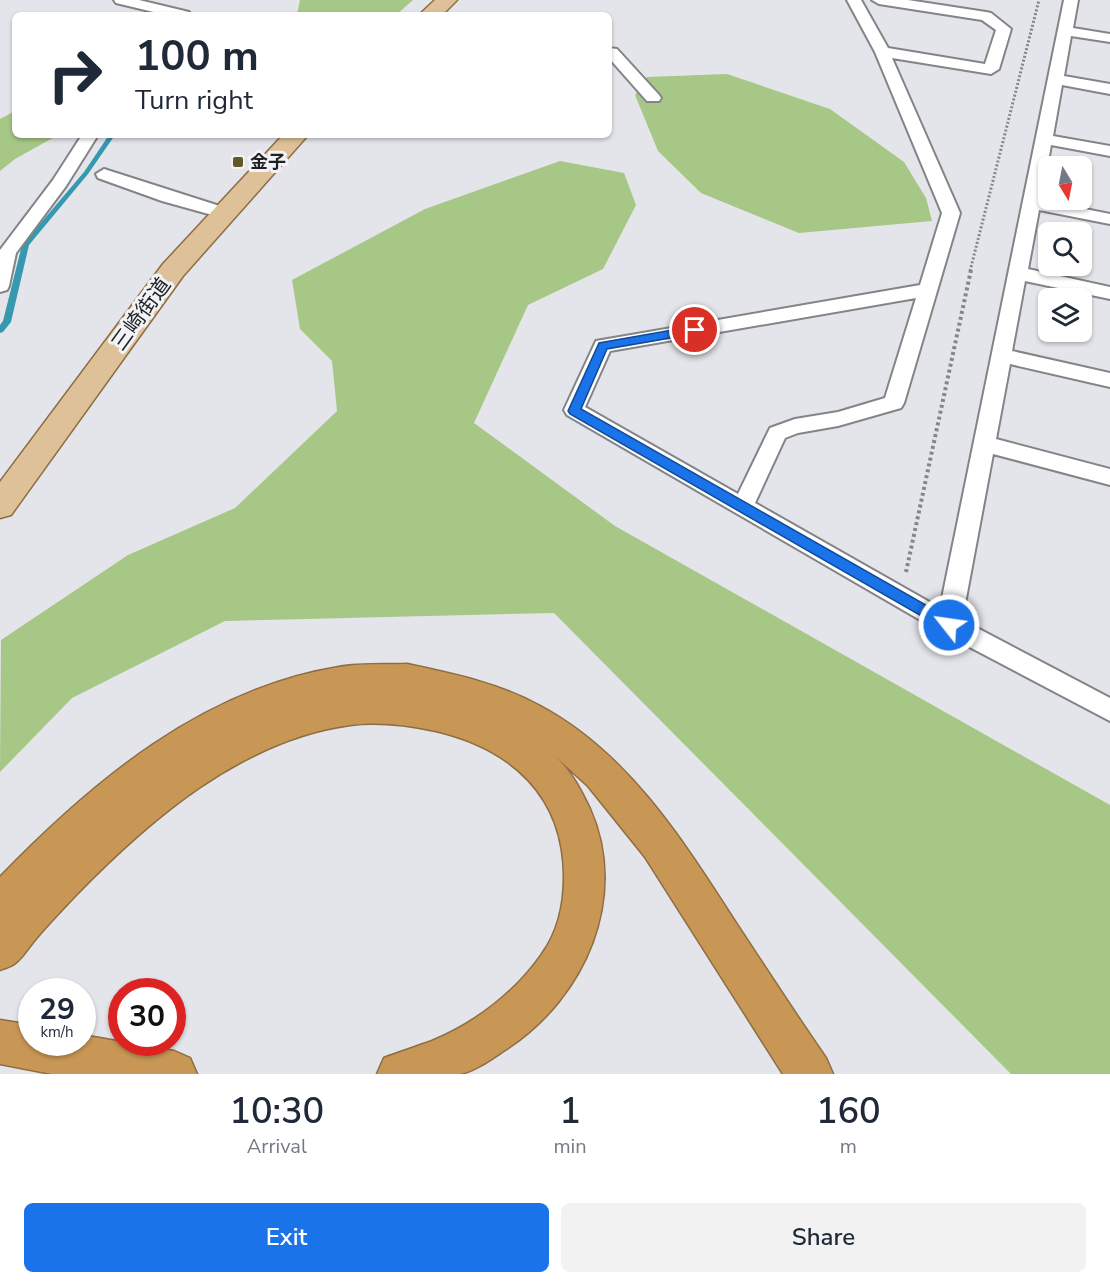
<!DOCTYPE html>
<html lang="en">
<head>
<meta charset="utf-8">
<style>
	body { margin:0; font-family:"Nunito Sans","Noto Sans JP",sans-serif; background:#f2f2f3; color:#1f2937; height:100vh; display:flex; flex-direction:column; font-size:22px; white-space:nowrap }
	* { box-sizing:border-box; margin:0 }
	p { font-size:20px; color:#747a83 }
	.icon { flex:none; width:33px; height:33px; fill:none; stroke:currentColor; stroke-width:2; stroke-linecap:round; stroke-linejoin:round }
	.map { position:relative; height:1074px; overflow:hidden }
	.side { display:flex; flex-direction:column; background:#fff; flex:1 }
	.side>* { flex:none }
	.banner { position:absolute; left:12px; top:12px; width:600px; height:126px; border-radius:9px; box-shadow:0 2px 4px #0004; background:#fff; color:#1f2937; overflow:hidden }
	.needle { width:39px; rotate:170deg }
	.fabs { position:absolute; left:1038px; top:156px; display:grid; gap:12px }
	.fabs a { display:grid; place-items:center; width:54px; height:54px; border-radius:9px; background:#fff; box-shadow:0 2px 4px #0004; font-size:30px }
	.speed { position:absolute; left:18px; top:978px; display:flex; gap:12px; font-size:30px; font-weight:700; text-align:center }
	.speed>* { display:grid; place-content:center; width:78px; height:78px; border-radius:50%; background:#fff; box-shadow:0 2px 4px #0004; line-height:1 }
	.speed small { font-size:15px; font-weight:400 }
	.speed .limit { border:9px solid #d22; background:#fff; color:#111 }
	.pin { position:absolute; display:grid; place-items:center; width:51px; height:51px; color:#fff; margin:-26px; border:3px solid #fff; border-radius:50%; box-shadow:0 2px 6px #0007 }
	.me { position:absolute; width:66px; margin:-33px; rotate:300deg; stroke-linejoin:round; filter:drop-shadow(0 0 4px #0008) }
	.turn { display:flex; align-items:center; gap:21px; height:126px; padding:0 24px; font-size:27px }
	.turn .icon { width:78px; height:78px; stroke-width:2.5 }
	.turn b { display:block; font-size:42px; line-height:51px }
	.eta { display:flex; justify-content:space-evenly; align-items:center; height:102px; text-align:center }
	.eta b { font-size:36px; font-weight:600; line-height:42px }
	.primary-button { display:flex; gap:12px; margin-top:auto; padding:12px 24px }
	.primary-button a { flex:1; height:69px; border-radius:9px; background:#1a73e8; color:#fff; font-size:24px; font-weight:600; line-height:69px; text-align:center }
	.primary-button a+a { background:#f2f2f3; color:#1f2937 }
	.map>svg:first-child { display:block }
</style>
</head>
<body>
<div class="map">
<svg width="1110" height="1074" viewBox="0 0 1110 1074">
	<rect width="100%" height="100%" fill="#e4e5ea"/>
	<path fill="#a6c785" d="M300,0H413L396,15H297Z
		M727,74L830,109L904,162L926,198L932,221L799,233L701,193L658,151L635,95L647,77Z
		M15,111V135H58L15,159L0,171V119Z
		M560,161L624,173L636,205L603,269L528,305L474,423L615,526L1110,805V1074H1011L554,613L225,621L72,698L0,772L1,640L128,555L235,508L337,411L332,361L300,329L292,280L425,209Z"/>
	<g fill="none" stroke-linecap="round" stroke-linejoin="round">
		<path fill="#3699b0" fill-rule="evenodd" d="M109,135H115L88,174L29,245L11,322L3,332L0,333V325L3,321L22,245L84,172Z"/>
		<g stroke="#838488" stroke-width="4">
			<path id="minor" d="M114,0H139L189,12L191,15H166L116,3Z
				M847,0H861L888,48L985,64L996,30L982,20L879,4L872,0H908L986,12L991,13L1011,29L999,69L991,74L892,58L960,213L904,403L901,408L838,426L798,433L785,438L755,503L940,608L1064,0H1078L1073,28L1110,34V42L1071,36L1064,76L1110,84V94L1062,85L1053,136L1110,146V156L1051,145L1041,200L1110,214V224L1039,210L1028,269L1110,287V299L1025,281L1012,351L1110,373V387L1010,364L996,439L1110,469V485L993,454L962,620L1110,698V721L941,632L567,415L564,410L596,341L920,285L942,213L875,52ZM916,298L885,398L838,412L795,419L770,428L738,494L585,407L610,351Z
				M609,48L617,49L659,95L661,98L659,101H647L609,58Z
				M82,135H98L66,186L16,253L9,286L7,290L0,292V250L53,180Z
				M104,169L229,209L232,213L229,217L223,218L162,201L98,178L96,174Z"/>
		</g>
		<g stroke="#8d6d43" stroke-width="3">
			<path id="primary" d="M435,0H457L442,15H419Z
				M283,135H308L183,276L11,515L0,518V482L163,264Z"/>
		</g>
		<g stroke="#8d6d43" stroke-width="3">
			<path id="motorway" d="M407,664C454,674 498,683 540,706C629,753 685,844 738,926C767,970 796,1015 826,1058L833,1074H783L645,857L588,786L555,756C571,771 581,790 590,809C629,897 585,997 508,1048C494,1057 476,1071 460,1074C440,1074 400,1074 377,1074L384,1058C400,1052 416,1047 432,1041C475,1023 515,993 542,954C558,932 564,904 564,877C564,796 512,749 436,731C408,725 379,721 350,725C241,740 149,820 75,896C61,911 47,925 34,941C28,948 22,959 14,964C10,967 4,968 0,970V877C93,781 203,689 339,667C361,663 385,665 407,664Z
				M0,1020L32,1025V1042H82V1035L174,1051L190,1058L197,1074H52L0,1064Z"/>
		</g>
		<path stroke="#85868a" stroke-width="3" stroke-dasharray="2 2" stroke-linecap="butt" d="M970,271L1039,0"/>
		<path stroke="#85868a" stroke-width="4" stroke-dasharray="3 3" stroke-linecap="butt" d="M906,572L971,270"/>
		<use href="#minor" fill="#fff" fill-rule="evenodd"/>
		<use href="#primary" fill="#dec199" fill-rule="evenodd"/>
		<use href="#motorway" fill="#c89755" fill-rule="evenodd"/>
	</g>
	<path fill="#1a73e8" stroke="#114b97" stroke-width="1.5" d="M695,326L699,328V333L607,349L581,409L954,621L956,625L954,629H944L570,414L568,411L599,343Z"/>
	<rect fill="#635926" stroke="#f1f3f7" stroke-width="2" x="232" y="156" width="12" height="12" rx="3"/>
	<g text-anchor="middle" stroke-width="6" stroke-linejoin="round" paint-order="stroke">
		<g font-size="18" font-weight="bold" fill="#1f2022" stroke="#f1f3f7" text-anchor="start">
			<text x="250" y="168">金子</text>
		</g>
		<g font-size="21" fill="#1f2022" stroke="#f1f3f7">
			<text transform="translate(141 314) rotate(-54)" y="7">三崎街道</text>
		</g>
	</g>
</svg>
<div class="fabs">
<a><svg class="needle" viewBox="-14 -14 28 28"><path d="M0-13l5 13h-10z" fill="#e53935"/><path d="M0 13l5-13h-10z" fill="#747a83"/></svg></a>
<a><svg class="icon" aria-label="search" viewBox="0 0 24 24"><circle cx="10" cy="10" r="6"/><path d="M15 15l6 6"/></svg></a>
<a><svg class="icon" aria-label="layers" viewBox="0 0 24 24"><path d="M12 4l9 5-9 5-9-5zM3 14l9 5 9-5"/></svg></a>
</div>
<div class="speed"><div>29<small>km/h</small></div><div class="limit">30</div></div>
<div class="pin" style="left:695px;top:330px;background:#d93025"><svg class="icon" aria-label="arrive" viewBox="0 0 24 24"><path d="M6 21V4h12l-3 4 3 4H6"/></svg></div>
<svg class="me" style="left:949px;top:625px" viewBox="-20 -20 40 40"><circle r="17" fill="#1a73e8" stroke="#fff" stroke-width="3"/><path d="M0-11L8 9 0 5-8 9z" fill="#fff"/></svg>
<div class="banner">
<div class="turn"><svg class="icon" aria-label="right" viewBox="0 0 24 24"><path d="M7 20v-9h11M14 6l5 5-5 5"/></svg><div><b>100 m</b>Turn right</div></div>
</div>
</div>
<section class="side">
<div class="eta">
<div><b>10:30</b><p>Arrival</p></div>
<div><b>1</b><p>min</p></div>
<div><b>160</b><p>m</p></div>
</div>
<div class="primary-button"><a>Exit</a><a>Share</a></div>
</section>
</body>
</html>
